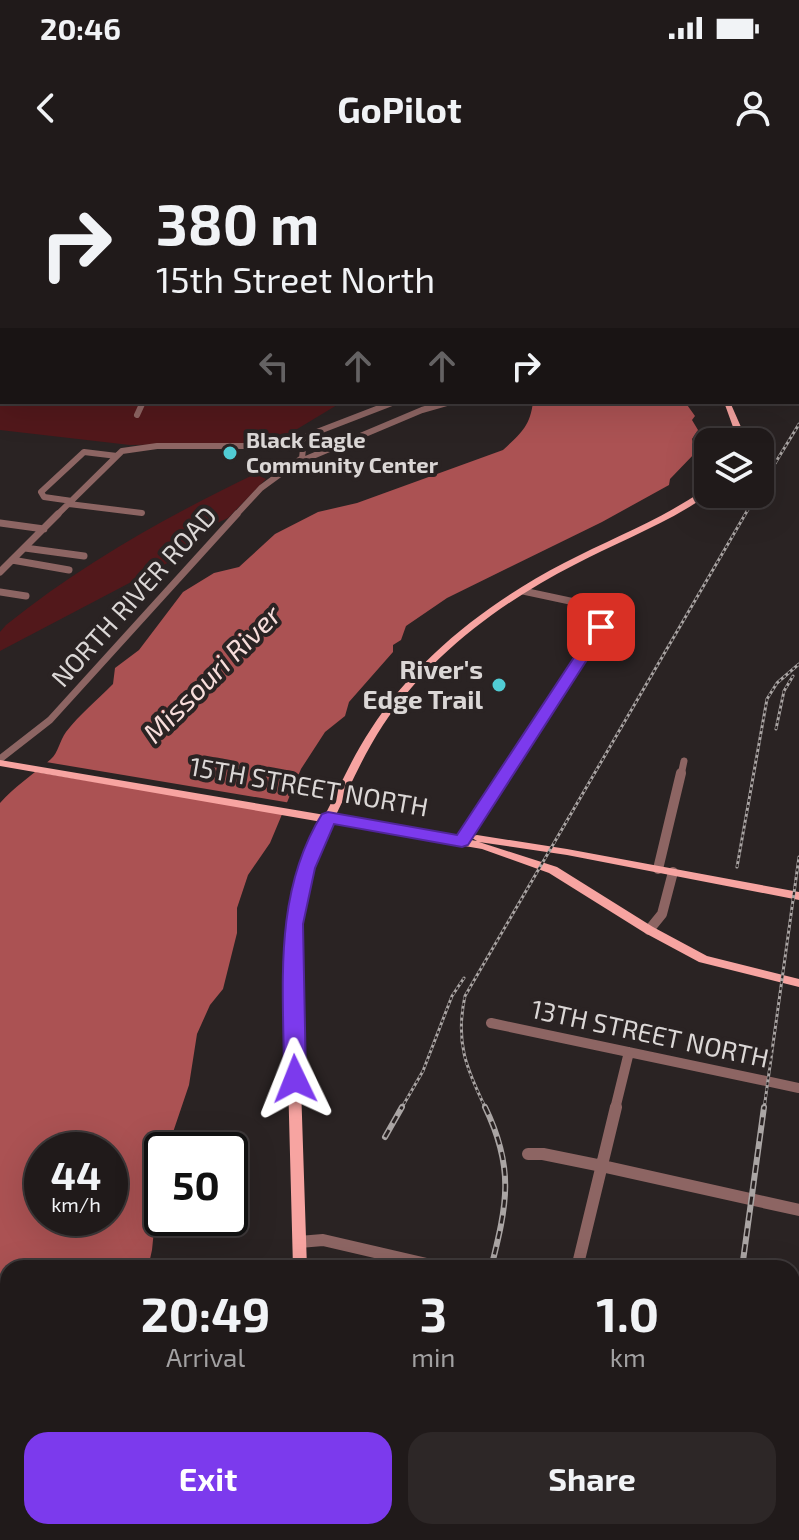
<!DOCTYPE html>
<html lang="en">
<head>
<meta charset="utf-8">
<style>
	body { margin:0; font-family:"Exo 2",sans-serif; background:#2d2727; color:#f1f3f6; height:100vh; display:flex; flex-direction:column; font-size:30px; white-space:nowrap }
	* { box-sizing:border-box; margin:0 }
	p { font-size:26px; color:#a2a1a2 }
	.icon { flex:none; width:44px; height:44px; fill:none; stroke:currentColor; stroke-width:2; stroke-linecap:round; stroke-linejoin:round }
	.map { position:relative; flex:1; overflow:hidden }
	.details { position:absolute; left:0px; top:1100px; width:800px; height:280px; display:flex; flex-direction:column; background:#201a1a; border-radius:24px 24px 0 0; box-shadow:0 8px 32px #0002,0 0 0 2px #3d3839 }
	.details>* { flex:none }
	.banner { position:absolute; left:0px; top:0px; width:800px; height:244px; box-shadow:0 8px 32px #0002,0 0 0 2px #3d3839; background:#201a1a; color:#f1f3f6; overflow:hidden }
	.controls { position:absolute; left:694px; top:268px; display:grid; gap:16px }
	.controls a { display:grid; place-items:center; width:80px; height:80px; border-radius:16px; background:#201a1a; box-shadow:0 8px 32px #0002,0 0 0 2px #3d3839; font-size:40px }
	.speed { position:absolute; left:24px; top:972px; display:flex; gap:16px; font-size:40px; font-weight:700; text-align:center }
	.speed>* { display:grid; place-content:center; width:104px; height:104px; border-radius:50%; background:#201a1a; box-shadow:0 8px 32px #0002,0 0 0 2px #3d3839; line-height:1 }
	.speed small { font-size:20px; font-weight:400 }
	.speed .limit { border:4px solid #111; border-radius:12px; background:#fff; color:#111 }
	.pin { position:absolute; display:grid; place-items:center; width:68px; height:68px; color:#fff; margin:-34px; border-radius:16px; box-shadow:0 4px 12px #0006 }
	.me { position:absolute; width:88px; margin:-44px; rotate:358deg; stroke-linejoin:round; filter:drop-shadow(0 0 6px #0008) }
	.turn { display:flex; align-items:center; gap:28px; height:168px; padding:0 24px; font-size:36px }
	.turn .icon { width:104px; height:104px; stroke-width:2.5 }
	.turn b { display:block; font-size:56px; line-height:68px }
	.lanes { display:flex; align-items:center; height:76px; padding:0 24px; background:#0003; justify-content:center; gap:40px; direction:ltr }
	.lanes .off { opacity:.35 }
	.eta { display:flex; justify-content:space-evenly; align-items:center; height:136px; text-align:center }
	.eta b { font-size:48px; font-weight:700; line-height:56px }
	.primary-button { display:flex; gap:16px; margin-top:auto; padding:16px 24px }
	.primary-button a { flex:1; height:92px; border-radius:24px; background:#7c3aed; color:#fff; font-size:32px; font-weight:700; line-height:92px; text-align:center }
	.primary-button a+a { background:#2d2727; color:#f1f3f6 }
	.status { display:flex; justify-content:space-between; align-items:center; height:56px; padding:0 40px; background:#201a1a; direction:ltr }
	.status svg { height:22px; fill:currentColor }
	header { display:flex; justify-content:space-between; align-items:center; height:104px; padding:0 24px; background:#201a1a; font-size:36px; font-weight:700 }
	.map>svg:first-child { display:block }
</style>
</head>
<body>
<div class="status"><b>20:46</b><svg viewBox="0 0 49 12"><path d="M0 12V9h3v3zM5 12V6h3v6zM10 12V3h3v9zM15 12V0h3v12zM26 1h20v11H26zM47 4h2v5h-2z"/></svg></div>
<header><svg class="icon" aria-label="back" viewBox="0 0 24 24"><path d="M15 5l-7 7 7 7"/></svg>GoPilot<svg class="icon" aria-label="person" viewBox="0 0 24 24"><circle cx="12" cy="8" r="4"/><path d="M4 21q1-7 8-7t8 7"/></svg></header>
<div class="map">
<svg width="799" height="1380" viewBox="0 0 799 1380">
	<rect width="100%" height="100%" fill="#2a2323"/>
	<path fill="#52181b" d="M564,0H799V180L798,2Z
		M0,172L2,242H342L274,283L130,285L0,270Z
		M255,314L266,319L228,358L202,370L177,398L0,491V472L6,465C83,403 166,357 255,314Z
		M281,1372H371L372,1380H280Z"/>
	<path fill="#ab5253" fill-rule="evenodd" d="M533,242H685L695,256L692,260L698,270L692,279L696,292L670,319L669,325L602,362L447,438L406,466L401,480L393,485V492L349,542L345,556L325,572L301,609L270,683L248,715L237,748V773L223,829L210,845L197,874L189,925L167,990H162L152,1090L148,1108H8V1372H66L67,1380H0V643C15,626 35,613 51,599C58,593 60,580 66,572C80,554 96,541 113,524L115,508L139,490L183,432L214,413L239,407L275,374L318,352L357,343L503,290C520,274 530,267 533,242ZM42,990H110V1058H42Z"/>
	<path fill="#2a2323" d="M40,601L291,643L287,654L30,611Z"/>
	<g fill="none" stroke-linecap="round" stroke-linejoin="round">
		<path stroke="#8d6563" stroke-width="6" d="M137,255L143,242
			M299,287L301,280L309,275L392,243
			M301,301L422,250L450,242
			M72,341L44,337L41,332L84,292L117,296
			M69,344L142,353
			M56,356L122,291L157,286H292L303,289L302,298L261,328L235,356"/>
		<path stroke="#8d6563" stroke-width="7" d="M0,363L44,369
			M25,388L84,396
			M12,400L69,410
			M0,412L58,354
			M0,432L26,436
			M0,599L50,560L237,354
			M505,615L612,450L523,431
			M681,615L684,601"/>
		<path stroke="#8d6563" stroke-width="10" d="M462,681L506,613
			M658,709L681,613
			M649,770L662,754L673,712
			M491,863L799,928
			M615,949L629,892"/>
		<path stroke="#8d6563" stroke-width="12" d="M528,994H543L602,1006L799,1050
			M299,1082L323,1080L444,1108
			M577,1108L616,947
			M792,1190L799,1192
			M511,1380L513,1372"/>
		<path fill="#f7a4a1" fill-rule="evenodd" d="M555,0H559V2H555Z
			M724,242H730L741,267L742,282H734L733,267Z
			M705,329H708L709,334C667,364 619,381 574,405C501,442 429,496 383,565C364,594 350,626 335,657L477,681L472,678L473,676L477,675L567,689L799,732V740L567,695L479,682L557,707L653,767L707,796L799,819V827L699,802L645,773L549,713L482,689L332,663C311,709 300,755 297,805L307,1108H293L285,805L294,738L306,699L322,662L0,606V600L325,655C340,626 353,596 371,569C417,497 489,442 564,403C612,378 661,360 705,329Z
			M0,1258L8,1262V1294L0,1290Z
			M138,1372H164L167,1374L170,1380H144L141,1378Z
			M169,1372H195L198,1374L201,1380H175L172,1378Z
			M256,1372H274L272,1380H254Z"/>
		<g stroke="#aaa5a4" stroke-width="3">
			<path id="rail-far1" d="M635,0L641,2
				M760,328L799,264
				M776,569L784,531L793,516
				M737,707L767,539L777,523L799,504
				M401,949L423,911L452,836L464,818
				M486,949C466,908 455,882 465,836L757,334
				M764,949L799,697"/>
		</g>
		<g stroke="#aaa5a4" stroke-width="6">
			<path id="rail" d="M485,947C515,1009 507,1044 491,1108
				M385,977L402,947
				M742,1108L764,947
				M412,1380L414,1372
				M704,1380L705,1372"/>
		</g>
		<use href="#rail-far1" stroke="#2a2323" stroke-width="2" stroke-dasharray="3" stroke-linecap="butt"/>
		<use href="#rail" stroke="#2a2323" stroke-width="3" stroke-dasharray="8" stroke-linecap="butt"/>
	</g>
	<path fill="#7c3aed" stroke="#51269a" stroke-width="2" d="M601,463L608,467L468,685L462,687L334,664L315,708L303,764L306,919L302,925H287L284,919C284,828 272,735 322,654L328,652L457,675L594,467Z"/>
	<g fill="#51ccd4" stroke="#2a2323" stroke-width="3">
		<circle cx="230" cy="293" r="8"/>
		<circle cx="499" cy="525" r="8"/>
	</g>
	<g text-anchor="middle" stroke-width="8" stroke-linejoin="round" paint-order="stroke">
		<g font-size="22" font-weight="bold" fill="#dbd7d6" stroke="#2a2323" text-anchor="start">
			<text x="246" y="288">Black Eagle<tspan x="246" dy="25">Community Center</tspan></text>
		</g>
		<g font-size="26" fill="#dbd7d6" stroke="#2a2323">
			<text transform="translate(134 437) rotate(-48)" y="9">NORTH RIVER ROAD</text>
			<text transform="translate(309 627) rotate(10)" y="9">15TH STREET NORTH</text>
			<text transform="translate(650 874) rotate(12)" y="9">13TH STREET NORTH</text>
		</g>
		<g font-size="26" font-weight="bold" fill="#dbd7d6" stroke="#2a2323" text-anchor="end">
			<text x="483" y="519">River's<tspan x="483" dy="30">Edge Trail</tspan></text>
		</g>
		<g font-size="28" font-style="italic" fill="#f7dddb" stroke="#2a2323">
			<text transform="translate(212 514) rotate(-45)" y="10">Missouri River</text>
		</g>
	</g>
</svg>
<div class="controls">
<a><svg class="icon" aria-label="layers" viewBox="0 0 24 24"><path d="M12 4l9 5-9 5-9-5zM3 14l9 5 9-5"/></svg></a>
</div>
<div class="speed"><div>44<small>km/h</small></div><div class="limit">50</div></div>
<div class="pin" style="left:601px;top:467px;background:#d93025"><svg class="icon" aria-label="arrive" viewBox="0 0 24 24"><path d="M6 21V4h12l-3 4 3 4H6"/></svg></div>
<svg class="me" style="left:295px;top:919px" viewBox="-20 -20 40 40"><path d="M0-17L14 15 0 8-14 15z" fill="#7c3aed" stroke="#fff" stroke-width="4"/></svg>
<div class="banner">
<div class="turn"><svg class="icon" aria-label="right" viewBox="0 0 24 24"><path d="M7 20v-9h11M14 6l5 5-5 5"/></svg><div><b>380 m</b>15th Street North</div></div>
<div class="lanes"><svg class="icon off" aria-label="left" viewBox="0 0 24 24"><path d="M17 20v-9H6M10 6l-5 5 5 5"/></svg><svg class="icon off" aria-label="ahead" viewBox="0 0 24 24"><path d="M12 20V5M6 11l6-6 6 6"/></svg><svg class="icon off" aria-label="ahead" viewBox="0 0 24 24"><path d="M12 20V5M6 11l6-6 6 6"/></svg><svg class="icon" aria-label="right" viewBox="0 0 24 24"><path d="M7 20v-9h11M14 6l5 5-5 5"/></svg></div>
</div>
<section class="details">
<div class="eta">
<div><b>20:49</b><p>Arrival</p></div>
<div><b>3</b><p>min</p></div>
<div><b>1.0</b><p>km</p></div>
</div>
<div class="primary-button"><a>Exit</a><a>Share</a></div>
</section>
</div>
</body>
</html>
